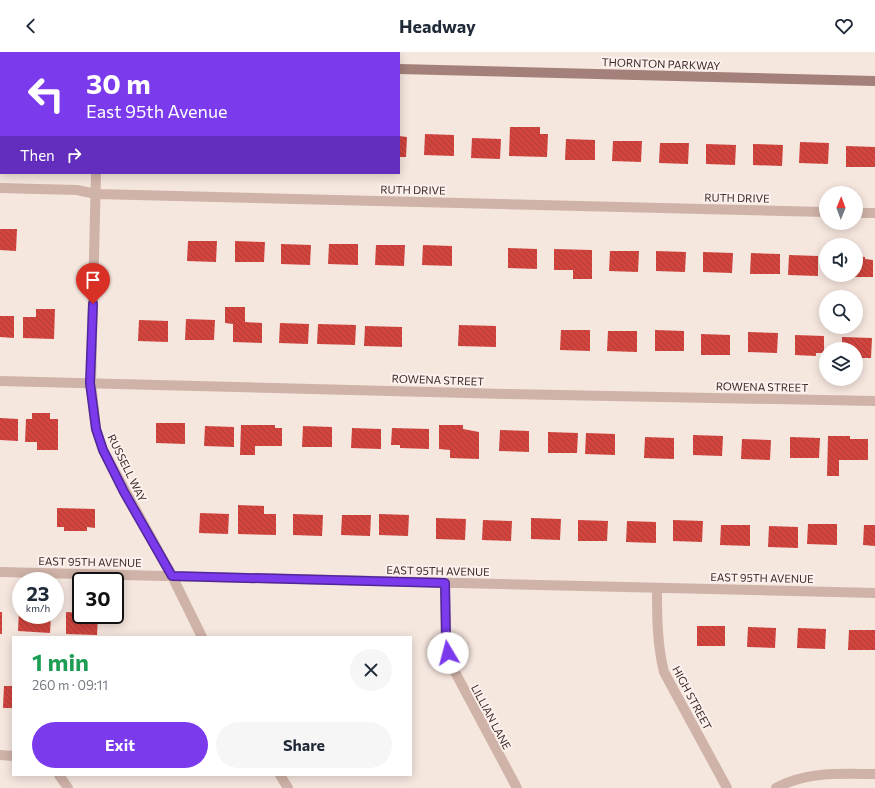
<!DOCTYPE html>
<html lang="en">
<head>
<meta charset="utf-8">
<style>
	body { margin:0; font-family:Commissioner,sans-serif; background:#f6f6f7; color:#1f2937; height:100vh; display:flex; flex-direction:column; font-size:15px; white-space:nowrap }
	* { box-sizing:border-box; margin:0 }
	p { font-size:13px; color:#747a83 }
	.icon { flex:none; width:22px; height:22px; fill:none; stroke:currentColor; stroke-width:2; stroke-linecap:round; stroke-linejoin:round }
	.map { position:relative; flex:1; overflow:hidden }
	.details { position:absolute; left:12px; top:584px; width:400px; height:140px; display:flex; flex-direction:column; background:#fff; border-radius:0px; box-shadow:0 2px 10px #0003 }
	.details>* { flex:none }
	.hud { position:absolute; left:0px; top:0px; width:400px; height:122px; box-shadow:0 2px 10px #0003; background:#7c3aed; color:#fff; overflow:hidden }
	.needle { width:26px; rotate:1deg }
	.buttons { position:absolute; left:819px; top:134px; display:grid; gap:8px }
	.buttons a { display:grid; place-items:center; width:44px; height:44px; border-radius:50%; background:#fff; box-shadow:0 2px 10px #0003; font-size:20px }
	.speed { position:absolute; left:12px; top:520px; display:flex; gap:8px; font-size:20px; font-weight:700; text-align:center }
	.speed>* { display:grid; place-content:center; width:52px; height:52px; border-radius:50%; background:#fff; box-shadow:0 2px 10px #0003; line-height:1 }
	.speed small { font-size:10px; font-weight:400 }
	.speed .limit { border:2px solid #111; border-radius:6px; background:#fff; color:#111 }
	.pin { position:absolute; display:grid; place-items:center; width:34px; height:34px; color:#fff; margin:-41px -17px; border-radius:50% 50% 50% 0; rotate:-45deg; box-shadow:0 0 4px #0007 }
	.pin .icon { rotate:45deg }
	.me { position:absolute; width:44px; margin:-22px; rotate:352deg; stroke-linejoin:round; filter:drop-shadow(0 0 3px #0008) }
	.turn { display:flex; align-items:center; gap:14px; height:84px; padding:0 20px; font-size:18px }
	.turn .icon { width:52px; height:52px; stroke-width:2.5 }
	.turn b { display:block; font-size:28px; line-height:34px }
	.then { display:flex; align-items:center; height:38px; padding:0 20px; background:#0003; gap:8px; font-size:15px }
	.round { display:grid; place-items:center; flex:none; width:42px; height:42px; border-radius:21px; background:#f6f6f7 }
	.summary { display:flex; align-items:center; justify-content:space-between; height:68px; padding:0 20px }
	h1 { font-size:24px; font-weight:700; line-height:30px; color:#1e9e55 }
	.primary-button { display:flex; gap:8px; margin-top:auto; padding:8px 20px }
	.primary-button a { flex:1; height:46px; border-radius:24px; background:#7c3aed; color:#fff; font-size:16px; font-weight:700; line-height:46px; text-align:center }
	.primary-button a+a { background:#f6f6f7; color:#1f2937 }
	header { display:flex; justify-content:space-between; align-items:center; height:52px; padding:0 20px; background:#fff; font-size:18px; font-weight:700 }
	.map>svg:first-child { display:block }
</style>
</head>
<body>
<header><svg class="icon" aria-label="back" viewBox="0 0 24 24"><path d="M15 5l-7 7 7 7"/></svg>Headway<svg class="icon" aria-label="heart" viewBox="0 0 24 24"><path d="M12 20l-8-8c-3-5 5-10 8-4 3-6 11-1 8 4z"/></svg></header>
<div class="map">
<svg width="875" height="736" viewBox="0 0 875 736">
	<defs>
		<pattern id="building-back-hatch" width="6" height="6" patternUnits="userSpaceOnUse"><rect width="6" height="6" fill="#d2453f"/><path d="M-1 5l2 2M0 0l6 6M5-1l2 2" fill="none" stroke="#ac3a35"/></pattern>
	</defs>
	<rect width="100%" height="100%" fill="#f5e6de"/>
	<path fill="url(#building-back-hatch)" d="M510,75H540V82H548L547,105L509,104Z
		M425,82L454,83V104L424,103Z
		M399,84L407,85L406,105H399Z
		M472,86L501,87L500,107L471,106Z
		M566,87L595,88V108H565Z
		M613,89H642L641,110L612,109Z
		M800,90L829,91L828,112L799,111Z
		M660,91H689L688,112L659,111Z
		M706,92L736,93L735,113L706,112Z
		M753,92L783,93L782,114L753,113Z
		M846,94L875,95V115H846Z
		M0,177H17L16,199L0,198Z
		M188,189H217L216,210L187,209Z
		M235,189L265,190L264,210H235Z
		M281,192L311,193L310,213L281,212Z
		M329,192H358V213L328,212Z
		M376,193H405L404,214L375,213Z
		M423,193L452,194V214L422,213Z
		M508,196L537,197V217L508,216Z
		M554,197L592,198V227H573V218H554Z
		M610,199H639L638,220L609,219Z
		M656,199L686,200L685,220L656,219Z
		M703,200L733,201L732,221L703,220Z
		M751,201L780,202V222H750Z
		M789,203L818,204V224L788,223Z
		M856,204L865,205V207L873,208V225H843V223H856Z
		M225,255H245V270L262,271V291L233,290V272L225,271Z
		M36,257H55L54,287L23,286V265H36Z
		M0,264H14V286L0,285Z
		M186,267L215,268L214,288H185Z
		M139,268L168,269V290L138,289Z
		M280,271L309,272L308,292L279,291Z
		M318,272L356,273L355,293L317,292Z
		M459,273L496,274V295L458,294Z
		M365,274L402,275V295L364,294Z
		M561,278H590V299L560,298Z
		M655,278L684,279V299H655Z
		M608,279H637V300L607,299Z
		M748,280L778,281L777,301L748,300Z
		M701,282L730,283V303H701Z
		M795,283L824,284V301H816V304L795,303Z
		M842,285L872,286L871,306H856V297H842Z
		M32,361H50V367H58V398H37V390H25L26,367H32Z
		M0,366L18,367V389L0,388Z
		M156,371H185V392L156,391Z
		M241,373H275V376H282V394H255V403H240Z
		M439,373H463V377L479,380V407L450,406V398L439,397Z
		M205,374L234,375V395L204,394Z
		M303,374L332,375V395H302Z
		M352,376L381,377V397L351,396Z
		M392,376L429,377V397L400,396V393H391Z
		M500,378L529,379V400L499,399Z
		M548,380L578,381L577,401H548Z
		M586,381L615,382V403L585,402Z
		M693,383L723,384L722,404L693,403Z
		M828,384H850V387H868V408H839V424H827Z
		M645,385L674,386V407L644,406Z
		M790,385L820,386L819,406H790Z
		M742,387L771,388L770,408L741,407Z
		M238,453L264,454V462H276V483L238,482Z
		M57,456L95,457V476L87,475V479H64V475H57Z
		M200,461L229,462L228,482L199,481Z
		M293,462L323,463L322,484L293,483Z
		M379,462L409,463L408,484L379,483Z
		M342,463H371L370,484L341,483Z
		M436,466L466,467L465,488L436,487Z
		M531,466L561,467L560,488L531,487Z
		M483,468L512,469L511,489L482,488Z
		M578,468L608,469L607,489H578Z
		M673,468L703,469L702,490L673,489Z
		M627,469L656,470V491L626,490Z
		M808,472H837V493L807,492Z
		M721,473H750V494L720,493Z
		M864,473H875V494L863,493Z
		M769,474L798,475V496L768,495Z
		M19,558H21V563H51L50,581L18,579Z
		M0,560H2V582H0Z
		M66,560L81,561V563H98L97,583L66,582Z
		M697,574H725V594H697Z
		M748,575L776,576L775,596L747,595Z
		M798,576L826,577L825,597L797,596Z
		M849,578H875V598H848Z
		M4,634H13V656H3Z"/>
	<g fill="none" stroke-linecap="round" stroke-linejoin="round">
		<path stroke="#cfb2a8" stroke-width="10" d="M97,1V0
			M96,121L91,331L96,377L103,398L172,524L202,585
			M0,136L77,138L96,142L826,160
			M856,161H875
			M0,329L506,342L875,349
			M0,520L875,541
			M445,531L446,587L455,620L517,736
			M657,536C657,564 657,592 664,620L727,736
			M0,703L13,704
			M59,723L68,736
			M280,723L288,736
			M776,736C807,719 841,722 875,722"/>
		<path stroke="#a38079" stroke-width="10" d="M0,6H1
			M399,17L875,29"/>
	</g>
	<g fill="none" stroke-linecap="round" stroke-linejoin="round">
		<g stroke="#51269a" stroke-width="10">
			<path id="route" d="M93,252L90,331L96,377L103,398L124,440L172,524L445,531L446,587L448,601"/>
		</g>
		<use href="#route" stroke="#7c3aed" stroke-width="7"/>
	</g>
	<g text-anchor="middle" stroke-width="4" stroke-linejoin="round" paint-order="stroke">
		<g font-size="11" fill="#3b2b29" stroke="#fcf1ec">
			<text transform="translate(661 12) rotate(2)" y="4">THORNTON PARKWAY</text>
			<text transform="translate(413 138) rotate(1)" y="4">RUTH DRIVE</text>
			<text transform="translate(737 146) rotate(1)" y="4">RUTH DRIVE</text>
			<text transform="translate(438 328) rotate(2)" y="4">ROWENA STREET</text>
			<text transform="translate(762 335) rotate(1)" y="4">ROWENA STREET</text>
			<text transform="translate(127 416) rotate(64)" y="4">RUSSELL WAY</text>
			<text transform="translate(90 510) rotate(1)" y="4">EAST 95TH AVENUE</text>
			<text transform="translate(438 519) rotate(1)" y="4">EAST 95TH AVENUE</text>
			<text transform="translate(762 526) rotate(1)" y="4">EAST 95TH AVENUE</text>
			<text transform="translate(692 646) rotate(62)" y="4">HIGH STREET</text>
			<text transform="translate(491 665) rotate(62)" y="4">LILLIAN LANE</text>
		</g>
	</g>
</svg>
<div class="buttons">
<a><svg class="needle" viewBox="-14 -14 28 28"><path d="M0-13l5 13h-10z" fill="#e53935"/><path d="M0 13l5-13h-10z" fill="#747a83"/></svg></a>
<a><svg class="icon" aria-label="sound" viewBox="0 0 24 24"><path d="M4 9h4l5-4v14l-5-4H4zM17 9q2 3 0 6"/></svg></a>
<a><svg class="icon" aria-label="search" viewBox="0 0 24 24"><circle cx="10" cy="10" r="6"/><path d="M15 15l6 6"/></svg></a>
<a><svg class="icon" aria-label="layers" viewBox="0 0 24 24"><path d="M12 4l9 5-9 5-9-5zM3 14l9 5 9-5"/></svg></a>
</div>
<div class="speed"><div>23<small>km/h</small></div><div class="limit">30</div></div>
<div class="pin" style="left:93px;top:252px;background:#d93025"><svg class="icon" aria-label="arrive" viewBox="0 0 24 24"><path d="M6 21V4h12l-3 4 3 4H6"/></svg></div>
<svg class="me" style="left:448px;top:601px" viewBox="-20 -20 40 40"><circle r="19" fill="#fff"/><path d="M0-13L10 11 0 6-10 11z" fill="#7c3aed"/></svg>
<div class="hud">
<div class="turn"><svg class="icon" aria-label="left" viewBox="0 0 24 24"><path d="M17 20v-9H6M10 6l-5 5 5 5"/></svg><div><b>30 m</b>East 95th Avenue</div></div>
<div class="then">Then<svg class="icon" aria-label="right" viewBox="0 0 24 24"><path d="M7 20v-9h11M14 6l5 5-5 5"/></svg></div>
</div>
<section class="details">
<div class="summary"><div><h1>1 min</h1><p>260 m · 09:11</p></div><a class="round"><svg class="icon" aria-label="close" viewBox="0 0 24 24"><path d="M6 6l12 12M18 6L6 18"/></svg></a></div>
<div class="primary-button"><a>Exit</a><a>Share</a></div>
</section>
</div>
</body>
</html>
